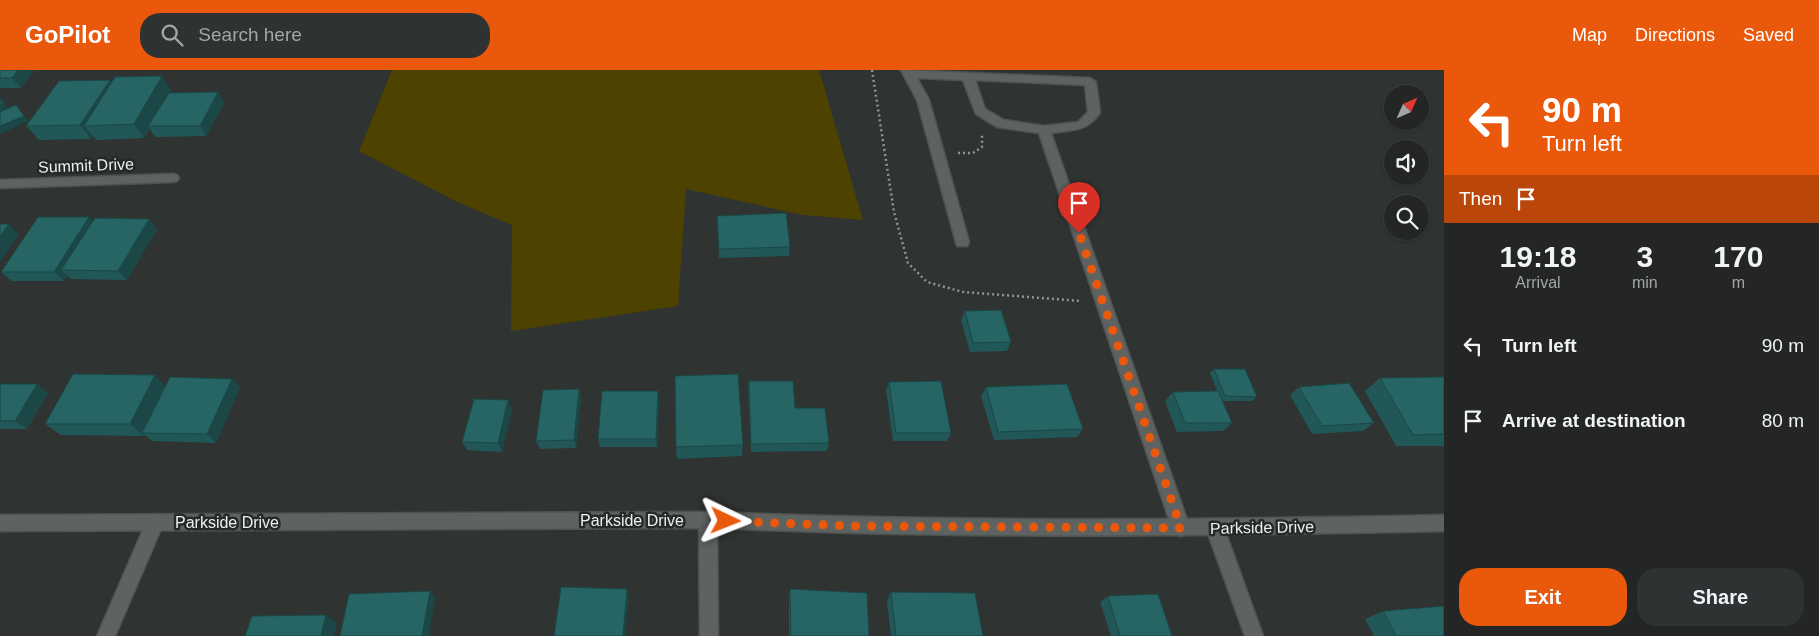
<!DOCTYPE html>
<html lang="en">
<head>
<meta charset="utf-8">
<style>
	body { margin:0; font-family:Arial,sans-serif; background:#2f3232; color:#f1f3f6; height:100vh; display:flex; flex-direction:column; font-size:19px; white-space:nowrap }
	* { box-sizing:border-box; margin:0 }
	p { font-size:16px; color:#a3a5a7 }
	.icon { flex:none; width:28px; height:28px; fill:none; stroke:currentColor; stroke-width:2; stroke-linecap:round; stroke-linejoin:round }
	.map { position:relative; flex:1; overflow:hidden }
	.panel { display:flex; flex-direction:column; background:#232625; width:375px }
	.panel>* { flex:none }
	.hud { background:#ea580c; color:#fff; overflow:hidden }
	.needle { width:32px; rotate:45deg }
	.buttons { position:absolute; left:1384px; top:15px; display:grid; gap:10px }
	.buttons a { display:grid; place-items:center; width:45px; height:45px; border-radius:50%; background:#232625; box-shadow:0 1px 4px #0004,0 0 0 1px #404342; font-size:25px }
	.pin { position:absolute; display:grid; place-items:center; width:42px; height:42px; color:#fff; margin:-51px -21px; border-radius:50% 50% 50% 0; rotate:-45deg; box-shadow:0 0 5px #0007 }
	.pin .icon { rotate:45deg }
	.me { position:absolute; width:55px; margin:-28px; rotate:92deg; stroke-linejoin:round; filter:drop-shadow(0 0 4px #0008) }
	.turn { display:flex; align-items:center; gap:18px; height:105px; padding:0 15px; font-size:22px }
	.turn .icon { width:65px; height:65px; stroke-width:2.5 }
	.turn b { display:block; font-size:35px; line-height:42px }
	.then { display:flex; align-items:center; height:48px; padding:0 15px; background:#0003; gap:10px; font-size:19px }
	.eta { display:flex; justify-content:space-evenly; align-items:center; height:85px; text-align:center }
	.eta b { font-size:30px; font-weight:700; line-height:35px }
	.action { display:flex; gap:10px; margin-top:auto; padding:10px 15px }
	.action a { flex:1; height:58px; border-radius:20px; background:#ea580c; color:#fff; font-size:20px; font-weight:700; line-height:58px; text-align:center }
	.action a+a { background:#2f3232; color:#f1f3f6 }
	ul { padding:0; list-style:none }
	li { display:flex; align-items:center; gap:15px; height:75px; padding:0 15px }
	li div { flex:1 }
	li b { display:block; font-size:19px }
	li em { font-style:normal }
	header { display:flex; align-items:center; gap:30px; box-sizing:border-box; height:70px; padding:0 25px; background:#ea580c; color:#fff }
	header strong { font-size:24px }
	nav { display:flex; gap:28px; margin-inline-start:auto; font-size:18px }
	.search { width:350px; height:45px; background:#2f3232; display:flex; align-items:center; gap:12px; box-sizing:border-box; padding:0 18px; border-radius:20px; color:#a3a5a7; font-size:19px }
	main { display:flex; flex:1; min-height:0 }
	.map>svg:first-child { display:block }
</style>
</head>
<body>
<header>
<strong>GoPilot</strong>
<div class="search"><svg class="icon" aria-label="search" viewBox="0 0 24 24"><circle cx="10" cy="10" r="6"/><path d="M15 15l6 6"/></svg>Search here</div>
<nav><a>Map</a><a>Directions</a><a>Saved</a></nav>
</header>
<main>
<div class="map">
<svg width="1444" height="566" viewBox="0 0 1444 566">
	<rect width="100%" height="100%" fill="#2f3331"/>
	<path fill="#4e4200" d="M392,0H819L863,150L803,145L686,119L678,236L511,261L512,155L455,131L359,81Z"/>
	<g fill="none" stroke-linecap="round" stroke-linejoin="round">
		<g stroke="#4e5250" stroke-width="3">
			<path id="lane" d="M901,0L1090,8L1096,12L1100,43C1086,62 1072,60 1051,63L1190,458L1187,464L1181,466L1175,464L1172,458L1039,63L997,57L976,44L963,10L917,8L929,30L969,172L967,176H957L917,30ZM975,10L1085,15L1088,42L1078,52L1044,56L1004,50L985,39Z
				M155,444L161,446L164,452L115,566H97L149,446Z"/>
		</g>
		<g stroke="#4e5250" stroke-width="3">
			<path id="street" d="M173,104L177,105L179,108L177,111L173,112L0,118V110Z
				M1215,450L1221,452L1224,458L1263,566H1245L1206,458L1209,452Z"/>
		</g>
		<g stroke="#4e5250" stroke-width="3">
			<path id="secondary" d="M708,442C953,452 1199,450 1444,445V461C1202,466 959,469 717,458L718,566H700L699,458L0,461V445Z"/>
		</g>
		<path stroke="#919593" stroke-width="2.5" stroke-dasharray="2 3" stroke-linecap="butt" d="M872,0L894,142L908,193L927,212L963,222L1081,231
			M958,83H973L982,77V64"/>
		<use href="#lane" fill="#5e6361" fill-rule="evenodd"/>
		<use href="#street" fill="#5e6361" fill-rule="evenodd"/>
		<use href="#secondary" fill="#5e6361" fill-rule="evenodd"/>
	</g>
	<path fill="#215756" d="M0,0H34L21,18H0Z
		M110,10L111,12L171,20L169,23L218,22L224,33L206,66L155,67L150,59L144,68L96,70L93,66L91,69L39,70L26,56Z
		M717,146L790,177L789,186L719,188Z
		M89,147L93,151L149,149L157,159L127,210L71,209L68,206L64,211H11L1,202Z
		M965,241L1011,272L1007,281L970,282L961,250Z
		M1214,299L1257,327L1252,331H1222L1232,353L1223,361L1177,362L1165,331L1173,322L1217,321L1210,303Z
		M1444,307V376H1396L1365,321L1380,308Z
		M232,309L240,317L216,373L152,371L145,365L144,366L61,365L45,354L166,316Z
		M749,311L795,338L829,373L827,381L751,382L748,320Z
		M889,312L951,363L947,371H893L886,320Z
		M0,314H37L48,323L27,359H0Z
		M986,317L1083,359L1077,367L994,370L981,326Z
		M1299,317L1374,353L1363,361L1312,364L1290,325Z
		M579,319L581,328L576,378L540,379L536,371Z
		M659,329L657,377H600L598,369Z
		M508,330L512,339L502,382L467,380L462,372Z
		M743,375L742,386L677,389L676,377Z
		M790,519L869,566H789V527Z
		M891,522L983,566H891L887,531Z
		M1108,526L1172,566H1111L1100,532Z
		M1383,541L1444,566H1374L1365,549Z"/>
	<path fill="#1b4746" d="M18,0H34L21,18L12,8Z
		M162,6L171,20L151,56H148L150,59L144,68L134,54Z
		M110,10L120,24L84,56L93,66L91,69L80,55Z
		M218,22L224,33L206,66L200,56Z
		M0,27L12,43L0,48Z
		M16,35L29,51L0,64V56Z
		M89,147L98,156L61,200L68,206L64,211L54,202Z
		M149,149L157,159L127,210L118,201Z
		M9,154L19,164L0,192V167Z
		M155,305L167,318L142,363L145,365L144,366L130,354Z
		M232,309L240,317L216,373L207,364Z
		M37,314L48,323L27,359L15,351Z
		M579,319L581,328L576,378L574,370Z
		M658,321L659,329L657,377L656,369Z
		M508,330L512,339L502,382L498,373Z
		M627,519L629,525L625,566H623Z
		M430,521L435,527L429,566H422Z
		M326,545L337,553L334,566H321Z"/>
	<path fill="#266564" stroke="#1b4746" d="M0,0H18L12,8H0Z
		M162,6L134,54L84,56L115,7Z
		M110,10L80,55L26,56L59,11Z
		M218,22L200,56H148L169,23Z
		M0,29L3,33L0,34Z
		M16,35L24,46L0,56V42Z
		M786,143L790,177L719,179L717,146Z
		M38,147H89L54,202H1Z
		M95,148L149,149L118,201L61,200Z
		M0,154H9L0,167Z
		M1001,240L1011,272L973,273L965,241Z
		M1214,299H1245L1257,327L1225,326Z
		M73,304L155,305L130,354H45Z
		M738,304L743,375L676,377L675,306Z
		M170,307L232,309L207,364L142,363Z
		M1444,307V364L1413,365L1380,308Z
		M749,311H793L795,338H825L829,373L751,374Z
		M941,311L951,363H896L889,312Z
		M1349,313L1374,353L1322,356L1299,317Z
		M0,314H37L15,351H0Z
		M1067,314L1083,359L998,362L986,317Z
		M579,319L574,370L536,371L543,320Z
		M602,321H658L656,369H598Z
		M1218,321L1232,353H1185L1173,322Z
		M474,329L508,330L498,373L462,372Z
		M561,517L627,519L623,566H554Z
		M790,519L867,523L869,566H791Z
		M430,521L422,566H340L349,524Z
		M891,522L975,523L983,566H896Z
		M1158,524L1172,566H1120L1108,526Z
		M1444,536V566H1396L1383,541Z
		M326,545L321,566H245L252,546Z"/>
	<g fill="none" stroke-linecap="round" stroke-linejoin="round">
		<path stroke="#ea580c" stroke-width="9" stroke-dasharray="0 16.2" d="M726,451L852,456L1181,458L1079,163"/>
	</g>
	<g text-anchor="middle" stroke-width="5" stroke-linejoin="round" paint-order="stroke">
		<g font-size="16" fill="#ecefee" stroke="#252927">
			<text transform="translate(86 95) rotate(-2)" y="6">Summit Drive</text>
			<text x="632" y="456">Parkside Drive</text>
			<text x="227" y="458">Parkside Drive</text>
			<text transform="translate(1262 457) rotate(-1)" y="6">Parkside Drive</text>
		</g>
	</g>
</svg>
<div class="buttons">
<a><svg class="needle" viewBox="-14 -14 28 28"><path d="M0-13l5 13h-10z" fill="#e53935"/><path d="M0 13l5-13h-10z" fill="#a3a5a7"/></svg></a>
<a><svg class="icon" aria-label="sound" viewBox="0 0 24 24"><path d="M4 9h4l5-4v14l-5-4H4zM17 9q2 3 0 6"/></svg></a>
<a><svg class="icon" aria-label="search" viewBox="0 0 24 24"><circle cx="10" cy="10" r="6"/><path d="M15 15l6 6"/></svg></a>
</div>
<div class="pin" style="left:1079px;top:163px;background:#d93025"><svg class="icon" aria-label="arrive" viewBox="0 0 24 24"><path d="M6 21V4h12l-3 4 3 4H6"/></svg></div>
<svg class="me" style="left:726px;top:451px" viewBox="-20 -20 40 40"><path d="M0-17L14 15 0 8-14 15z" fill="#ea580c" stroke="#fff" stroke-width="4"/></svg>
</div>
<section class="panel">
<div class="hud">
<div class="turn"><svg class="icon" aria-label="left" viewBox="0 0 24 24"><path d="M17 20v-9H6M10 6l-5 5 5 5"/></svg><div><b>90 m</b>Turn left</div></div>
<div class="then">Then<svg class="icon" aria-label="arrive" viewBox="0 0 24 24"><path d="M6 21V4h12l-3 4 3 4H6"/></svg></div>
</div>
<div class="eta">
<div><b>19:18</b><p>Arrival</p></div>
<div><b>3</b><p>min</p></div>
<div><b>170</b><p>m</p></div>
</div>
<ul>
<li><svg class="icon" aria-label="left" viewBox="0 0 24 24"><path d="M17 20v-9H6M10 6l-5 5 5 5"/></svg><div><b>Turn left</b></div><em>90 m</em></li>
<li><svg class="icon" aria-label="arrive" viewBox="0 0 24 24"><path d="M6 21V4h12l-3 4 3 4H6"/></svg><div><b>Arrive at destination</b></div><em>80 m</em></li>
</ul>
<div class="action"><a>Exit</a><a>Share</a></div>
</section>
</main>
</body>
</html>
